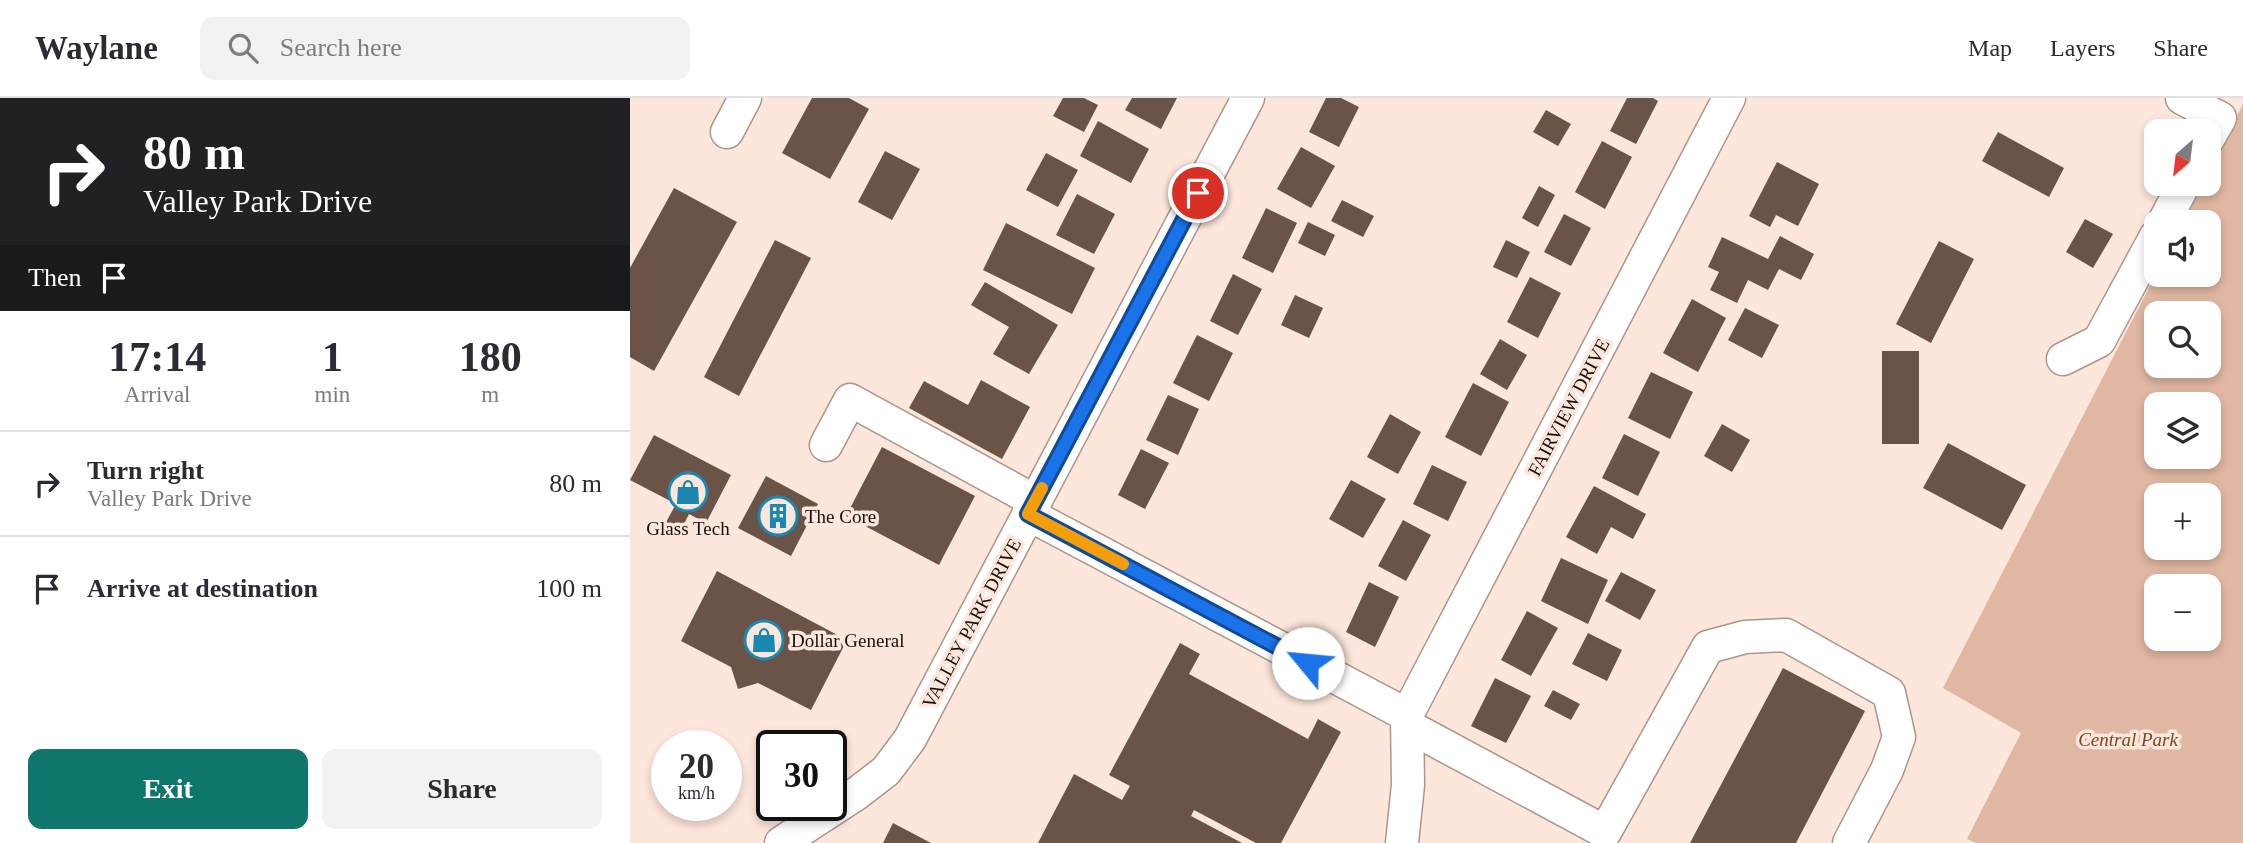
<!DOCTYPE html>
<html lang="en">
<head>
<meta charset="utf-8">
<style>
	body { margin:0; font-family:Georgia,serif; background:#f2f2f3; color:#2b2b33; height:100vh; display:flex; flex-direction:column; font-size:26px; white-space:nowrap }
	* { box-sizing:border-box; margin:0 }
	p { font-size:23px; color:#7c7c81 }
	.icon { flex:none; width:38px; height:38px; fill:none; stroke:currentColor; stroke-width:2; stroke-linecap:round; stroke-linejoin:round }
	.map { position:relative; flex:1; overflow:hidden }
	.details { display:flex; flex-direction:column; background:#fff; width:630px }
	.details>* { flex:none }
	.top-card { background:#202124; color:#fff; overflow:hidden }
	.needle { width:46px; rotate:208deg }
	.buttons { position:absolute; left:1514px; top:21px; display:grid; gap:14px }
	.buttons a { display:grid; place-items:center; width:77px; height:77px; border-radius:14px; background:#fff; box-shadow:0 4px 10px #0003; font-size:35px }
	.speed { position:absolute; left:21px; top:632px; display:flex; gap:14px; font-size:35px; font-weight:700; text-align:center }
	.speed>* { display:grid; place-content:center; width:91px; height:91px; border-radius:50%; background:#fff; box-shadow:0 4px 10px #0003; line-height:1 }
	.speed small { font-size:18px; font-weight:400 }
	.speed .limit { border:4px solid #111; border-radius:10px; background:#fff; color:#111 }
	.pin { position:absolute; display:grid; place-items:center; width:60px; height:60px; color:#fff; margin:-30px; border:4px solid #fff; border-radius:50%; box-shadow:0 2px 7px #0007 }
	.me { position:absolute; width:77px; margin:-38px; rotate:298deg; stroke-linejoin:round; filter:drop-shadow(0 0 5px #0008) }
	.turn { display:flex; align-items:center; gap:24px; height:147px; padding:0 28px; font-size:32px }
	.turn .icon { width:91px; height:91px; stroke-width:2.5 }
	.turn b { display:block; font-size:49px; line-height:60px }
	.then { display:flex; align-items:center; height:66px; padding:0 28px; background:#0003; gap:14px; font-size:26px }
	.eta { display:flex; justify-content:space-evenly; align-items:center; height:119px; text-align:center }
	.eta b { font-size:42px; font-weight:700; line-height:49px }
	.cta { display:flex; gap:14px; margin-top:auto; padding:14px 28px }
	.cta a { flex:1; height:80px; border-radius:14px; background:#0f766e; color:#fff; font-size:28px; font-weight:700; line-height:80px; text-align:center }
	.cta a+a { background:#f2f2f3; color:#2b2b33 }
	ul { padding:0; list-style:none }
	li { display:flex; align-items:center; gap:21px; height:105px; padding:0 28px; border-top:2px solid #e1e1e2 }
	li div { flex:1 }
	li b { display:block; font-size:26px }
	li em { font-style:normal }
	header { display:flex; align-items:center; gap:42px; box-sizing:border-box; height:98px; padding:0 35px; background:#fff; border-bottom:2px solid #e1e1e2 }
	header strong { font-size:33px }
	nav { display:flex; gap:38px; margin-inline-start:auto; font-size:24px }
	.search { width:490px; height:63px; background:#f2f2f3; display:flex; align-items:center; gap:18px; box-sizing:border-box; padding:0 24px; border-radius:14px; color:#7c7c81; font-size:26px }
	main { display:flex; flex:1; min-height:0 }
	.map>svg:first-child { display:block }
</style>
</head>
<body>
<header>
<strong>Waylane</strong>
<div class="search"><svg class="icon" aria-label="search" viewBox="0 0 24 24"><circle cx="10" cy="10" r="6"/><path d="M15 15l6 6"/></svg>Search here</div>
<nav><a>Map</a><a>Layers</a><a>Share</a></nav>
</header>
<main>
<section class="details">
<div class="top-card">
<div class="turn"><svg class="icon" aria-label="right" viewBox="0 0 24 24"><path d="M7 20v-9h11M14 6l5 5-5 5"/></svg><div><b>80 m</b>Valley Park Drive</div></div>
<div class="then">Then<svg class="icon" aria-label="arrive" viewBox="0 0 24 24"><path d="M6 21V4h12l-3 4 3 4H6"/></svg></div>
</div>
<div class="eta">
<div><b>17:14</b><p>Arrival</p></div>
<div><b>1</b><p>min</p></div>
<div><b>180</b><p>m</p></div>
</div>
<ul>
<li><svg class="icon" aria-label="right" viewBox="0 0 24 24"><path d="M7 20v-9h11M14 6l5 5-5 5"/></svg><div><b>Turn right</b><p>Valley Park Drive</p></div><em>80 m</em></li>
<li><svg class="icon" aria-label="arrive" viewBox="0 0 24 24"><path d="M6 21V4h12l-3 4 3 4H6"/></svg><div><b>Arrive at destination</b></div><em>100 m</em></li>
</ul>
<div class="cta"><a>Exit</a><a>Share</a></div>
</section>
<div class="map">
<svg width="1613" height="745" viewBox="0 0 1613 745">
	<rect width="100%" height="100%" fill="#fde6db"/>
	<path fill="#e0b7a2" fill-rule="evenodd" d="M1613,6V745H1346L1337,741L1391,635L1313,590L1526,176L1578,177V124H1552L1572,86H1578L1579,73ZM1526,215H1578V268H1526ZM1526,306H1578V359H1526ZM1526,397H1578V450H1526ZM1526,488H1578V541H1526Z"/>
	<path fill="#6b5347" d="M182,0H219L239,11L200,81L152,55Z
		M433,0H454L468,7L454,34L423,18Z
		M502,0H547L531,31L495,12Z
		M696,0H711L729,9L709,49L679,34Z
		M997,0H1023L1028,3L1006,46L980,33Z
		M916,12L941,26L928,48L903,34Z
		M468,23L519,51L501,85L450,58Z
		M1368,34L1434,70L1419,99L1352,63Z
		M972,43L1002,59L975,111L945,94Z
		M671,49L705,68L681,110L647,91Z
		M255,53L290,71L262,122L228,104Z
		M416,55L448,72L428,109L396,92Z
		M1147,64L1189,86L1168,128L1146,117L1140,129L1119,118Z
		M909,88L925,97L908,129L892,120Z
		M44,90L107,124L24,273L0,259V170Z
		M447,96L485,116L464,156L426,137Z
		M712,102L744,118L733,139L701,123Z
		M636,110L667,125L643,175L612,160Z
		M934,116L961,130L941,168L914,154Z
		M1455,121L1483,136L1463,170L1436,154Z
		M678,124L705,137L695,158L668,145Z
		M376,125L465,170L442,216L353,172Z
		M1150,138L1184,156L1171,182L1149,171L1138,192L1118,182L1107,205L1080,192L1089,174L1078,169L1092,139L1138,161Z
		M145,142L181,160L109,298L74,279Z
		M876,142L900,154L887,180L863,169Z
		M1309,143L1344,161L1301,245L1266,226Z
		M603,176L632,191L608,237L580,223Z
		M900,179L931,195L908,240L877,224Z
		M355,184L428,227L399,276L363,256L379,229L341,207Z
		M665,197L693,210L679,240L651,227Z
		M1062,201L1096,220L1068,274L1033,255Z
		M1115,210L1149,227L1132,260L1098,242Z
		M567,237L603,255L579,303L543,285Z
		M870,241L897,257L877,292L850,276Z
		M1252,253H1289V346H1252Z
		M1021,274L1063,294L1040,341L998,320Z
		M351,282L400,309L372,361L279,310L294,283L338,307Z
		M843,285L879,304L851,358L815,339Z
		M538,297L569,311L548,357L516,342Z
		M760,316L791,334L768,376L737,359Z
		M1092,326L1120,342L1102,374L1074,358Z
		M994,336L1030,354L1008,398L972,380Z
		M24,337L101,377L76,425L59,416L50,434L35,426L46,406L0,382Z
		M1318,345L1396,387L1372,432L1293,390Z
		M252,349L345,398L309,467L216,418Z
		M511,351L539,365L515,411L488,397Z
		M802,367L837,384L818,423L783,406Z
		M136,378L188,406L161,458L108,430Z
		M721,382L756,401L733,440L699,421Z
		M964,388L1016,416L1003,441L981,429L967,456L936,439Z
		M773,422L801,437L776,483L748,468Z
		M931,460L978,482L958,526L911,503Z
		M87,473L217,542L181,612L128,585L108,591L101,569L51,543Z
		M991,474L1026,492L1010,522L975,503Z
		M739,484L769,499L745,549L716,534Z
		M897,513L928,530L901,578L871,562Z
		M958,535L992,552L977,583L942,566Z
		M550,545L570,556L559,576L678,641L688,621L711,634L651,745H626L564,712L561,718L612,745H408L444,676L492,702L500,688L479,677Z
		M1153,570L1235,613L1166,745H1060Z
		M865,580L901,598L876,645L841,628Z
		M923,592L950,606L941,622L914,608Z
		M263,725L301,745H253Z"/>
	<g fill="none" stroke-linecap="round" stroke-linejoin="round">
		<g stroke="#af9588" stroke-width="35">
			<path id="minor" d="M1552,0L1590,20L1578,41
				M97,34L115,0
				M1534,124L1554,86
				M1433,261L1469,243L1526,138
				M196,347L220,302L405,403
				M398,416L777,617
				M777,617L1099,0
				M778,628L975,734L1078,549L1115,539L1156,537L1259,595L1269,639L1257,672L1219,745
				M151,745L226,696L256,673L280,641L618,0
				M772,745L778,687L777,617"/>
		</g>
		<use href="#minor" stroke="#fff" stroke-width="32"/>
	</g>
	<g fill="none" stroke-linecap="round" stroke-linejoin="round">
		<g stroke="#114b97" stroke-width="18">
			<path id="route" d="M568,95L398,416L678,565"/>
		</g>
		<use href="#route" stroke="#1a73e8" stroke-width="12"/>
		<path stroke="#f59e0b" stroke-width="12" d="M412,390L398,416L493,466"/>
	</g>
	<defs>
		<g id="shop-ring" transform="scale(2.0125)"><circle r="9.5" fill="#fde6db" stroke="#1d88af" stroke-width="1.5"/><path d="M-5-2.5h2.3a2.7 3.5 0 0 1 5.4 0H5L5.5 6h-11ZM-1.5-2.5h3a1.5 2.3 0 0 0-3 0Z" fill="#1d88af"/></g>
		<g id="building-ring" transform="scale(2.0125)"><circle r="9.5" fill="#fde6db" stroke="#1d88af" stroke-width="1.5"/><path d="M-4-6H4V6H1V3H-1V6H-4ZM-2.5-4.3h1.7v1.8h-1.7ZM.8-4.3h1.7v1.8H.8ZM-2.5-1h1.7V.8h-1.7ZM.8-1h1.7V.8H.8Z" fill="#1d88af"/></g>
	</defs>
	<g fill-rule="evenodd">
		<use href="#shop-ring" x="58" y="394"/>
		<use href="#building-ring" x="148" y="418"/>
		<use href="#shop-ring" x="134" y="542"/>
	</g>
	<g text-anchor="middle" stroke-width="7" stroke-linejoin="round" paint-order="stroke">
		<g font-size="19" fill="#180f0a" stroke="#fde6db">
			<text transform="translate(938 309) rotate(-62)" y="7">FAIRVIEW DRIVE</text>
			<text transform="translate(341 525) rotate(-62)" y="7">VALLEY PARK DRIVE</text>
		</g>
		<g font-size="19" fill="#180f0a" stroke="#fde6db" text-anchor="start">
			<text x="175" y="425">The Core</text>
			<text x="58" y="437" text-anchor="middle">Glass Tech</text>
			<text x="161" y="549">Dollar General</text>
		</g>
		<g font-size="19" font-style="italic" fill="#7f4523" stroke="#fde6db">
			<text x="1498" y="648">Central Park</text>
		</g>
	</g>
</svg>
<div class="buttons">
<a><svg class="needle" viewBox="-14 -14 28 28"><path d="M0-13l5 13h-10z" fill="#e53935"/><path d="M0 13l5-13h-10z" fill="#7c7c81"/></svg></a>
<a><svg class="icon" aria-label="sound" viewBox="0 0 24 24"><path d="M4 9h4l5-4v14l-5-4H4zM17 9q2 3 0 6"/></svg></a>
<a><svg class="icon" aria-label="search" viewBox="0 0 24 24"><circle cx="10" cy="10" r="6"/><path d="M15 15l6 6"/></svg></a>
<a><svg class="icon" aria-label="layers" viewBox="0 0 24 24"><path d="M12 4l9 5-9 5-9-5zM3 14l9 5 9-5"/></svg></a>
<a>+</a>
<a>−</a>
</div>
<div class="speed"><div>20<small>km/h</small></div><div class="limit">30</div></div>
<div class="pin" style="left:568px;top:95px;background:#d93025"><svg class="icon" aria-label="arrive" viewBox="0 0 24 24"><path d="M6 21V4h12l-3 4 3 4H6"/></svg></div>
<svg class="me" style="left:678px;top:565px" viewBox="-20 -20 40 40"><circle r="19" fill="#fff"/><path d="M0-13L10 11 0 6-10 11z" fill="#1a73e8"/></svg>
</div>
</main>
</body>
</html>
